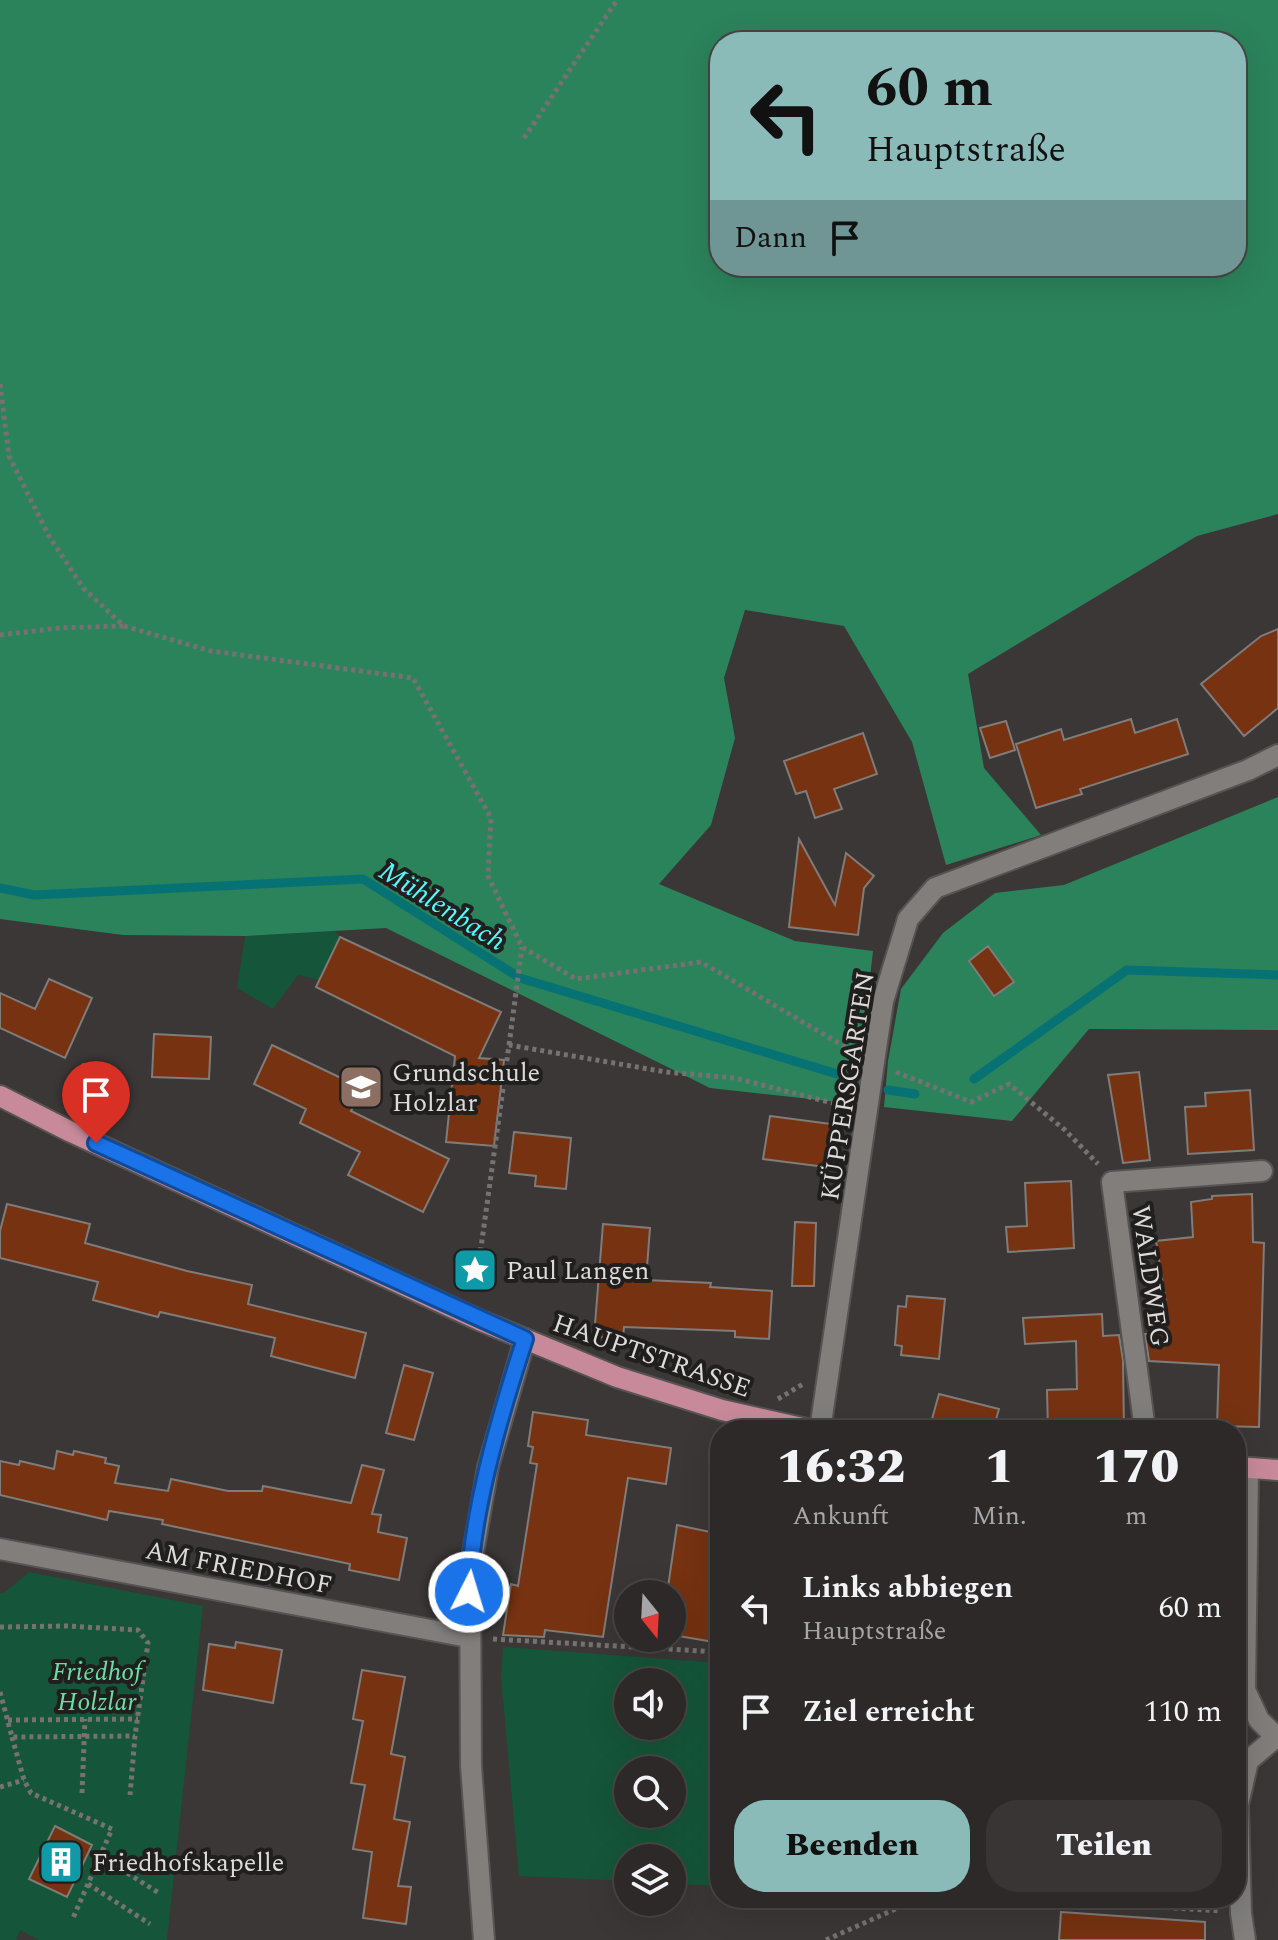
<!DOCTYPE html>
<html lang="de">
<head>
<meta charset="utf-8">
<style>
	body { margin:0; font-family:Spectral,serif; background:#383534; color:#f1f3f6; height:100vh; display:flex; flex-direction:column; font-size:30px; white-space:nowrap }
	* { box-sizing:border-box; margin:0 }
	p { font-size:26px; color:#a6a6a8 }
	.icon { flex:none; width:44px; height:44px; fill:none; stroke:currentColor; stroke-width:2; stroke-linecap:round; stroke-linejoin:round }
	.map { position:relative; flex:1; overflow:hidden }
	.details { position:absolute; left:710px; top:1420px; width:536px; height:488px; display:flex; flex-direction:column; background:#2c2928; border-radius:32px; box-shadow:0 8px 32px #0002,0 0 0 2px #484545 }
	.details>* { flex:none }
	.hud { position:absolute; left:710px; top:32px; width:536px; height:244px; border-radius:32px; box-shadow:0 8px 32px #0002,0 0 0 2px #484545; background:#8bbbb9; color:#111; overflow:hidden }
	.needle { width:52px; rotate:162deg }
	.buttons { position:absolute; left:614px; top:1580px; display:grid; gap:16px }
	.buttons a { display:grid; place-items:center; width:72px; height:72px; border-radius:50%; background:#2c2928; box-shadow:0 8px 32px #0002,0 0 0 2px #484545; font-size:40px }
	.pin { position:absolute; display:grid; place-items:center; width:68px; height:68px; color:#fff; margin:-82px -34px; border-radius:50% 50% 50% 0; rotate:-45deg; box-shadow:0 0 8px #0007 }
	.pin .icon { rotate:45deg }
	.me { position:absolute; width:88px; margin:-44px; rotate:5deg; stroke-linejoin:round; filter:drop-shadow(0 0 6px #0008) }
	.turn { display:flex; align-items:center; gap:28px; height:168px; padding:0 24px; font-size:36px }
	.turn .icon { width:104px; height:104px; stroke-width:2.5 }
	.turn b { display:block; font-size:56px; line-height:68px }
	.then { display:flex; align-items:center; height:76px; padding:0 24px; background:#0003; gap:16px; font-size:30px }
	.eta { display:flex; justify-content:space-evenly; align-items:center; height:136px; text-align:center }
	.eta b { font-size:48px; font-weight:800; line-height:56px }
	.button { display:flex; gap:16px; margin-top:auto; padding:16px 24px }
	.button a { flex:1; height:92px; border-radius:32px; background:#8bbbb9; color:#111; font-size:32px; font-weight:800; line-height:92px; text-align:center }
	.button a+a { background:#383534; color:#f1f3f6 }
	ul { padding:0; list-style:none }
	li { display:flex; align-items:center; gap:24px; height:104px; padding:0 24px }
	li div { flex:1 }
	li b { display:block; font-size:30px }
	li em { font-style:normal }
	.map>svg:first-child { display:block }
</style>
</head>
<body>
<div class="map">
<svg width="1278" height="1940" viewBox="0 0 1278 1940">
	<rect width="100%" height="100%" fill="#3a3736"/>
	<path fill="#155539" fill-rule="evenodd" d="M335,931L340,937L319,980L298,975L273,1009L237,988L245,936Z
		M29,1572L203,1606L167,1940H39L20,1930L16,1940H0V1593H4Z
		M503,1647L720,1663V1886L672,1884V1858H628V1881L519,1876L501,1677ZM628,1682H672V1726H628ZM628,1770H672V1814H628Z"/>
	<path fill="#2b835b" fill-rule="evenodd" d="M0,0H1278V514L1197,536L968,674L984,768L1041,835L946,865L912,742L844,626L745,610L724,678L735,738L711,825L659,884L795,941L873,951L856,1104L710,1088L386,928L245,936L123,935L0,919ZM720,42H1236V266H720Z
		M1278,797V1030L1089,1029L1012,1121L884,1107L888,1061L901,989L943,933L995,893L1064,885Z"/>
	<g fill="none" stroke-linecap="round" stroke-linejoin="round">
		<path stroke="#077274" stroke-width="9" d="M0,888L34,895L363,879L520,978L847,1077
			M974,1079L1127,970L1278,975
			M888,1090L915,1094"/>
	</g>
	<path fill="#763211" stroke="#7f7c7a" stroke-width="2" d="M1278,629V708L1244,736L1201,684L1261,636Z
		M1131,719L1135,733L1177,719L1188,754L1080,789L1082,794L1036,808L1016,744L1061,729L1064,740Z
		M1006,721L1015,750L990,758L980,728Z
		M863,733L877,774L834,789L842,809L815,818L806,791L796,794L784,761Z
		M799,839L835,905L846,853L874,876L864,888L858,935L789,927Z
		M340,937L501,1012L479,1058L504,1060L494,1146L446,1142L455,1056L316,987Z
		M988,946L1014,982L994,996L969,961Z
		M49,979L92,998L65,1058L0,1028V993L35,1009Z
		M154,1034L211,1037L209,1079L152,1077Z
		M272,1045L362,1088L351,1111L449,1159L423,1212L348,1175L360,1152L300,1123L306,1109L254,1084Z
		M83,1064L123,1082L105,1121L65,1103Z
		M1139,1072L1150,1160L1123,1163L1108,1075Z
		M1250,1090L1254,1150L1188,1154L1185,1107L1206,1106L1205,1093Z
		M770,1116L839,1125L833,1168L763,1159Z
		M514,1132L571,1138L566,1189L535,1186L536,1176L509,1173Z
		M1071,1181L1074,1248L1008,1252L1006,1227L1027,1226L1025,1183Z
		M1252,1194L1253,1242L1264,1243L1259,1427L1217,1426L1219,1365L1149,1361L1145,1334H1158L1160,1303H1166L1156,1241L1193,1237L1191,1202L1212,1199V1196Z
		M7,1204L90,1224L85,1243L187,1271L252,1285L248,1304L366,1333L355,1378L271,1356L275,1338L160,1312L158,1317L93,1300L98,1282L0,1258V1231Z
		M795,1222L816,1223L814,1286H792Z
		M603,1224L650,1228L646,1280L711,1283L710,1287L772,1291L769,1339L735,1337V1331L624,1327L623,1338L594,1337Z
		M907,1296L945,1299L939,1359L901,1355L902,1346L895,1345L898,1306L906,1307Z
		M1102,1314L1103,1336L1119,1335L1123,1360L1124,1430H1048L1047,1390L1077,1389L1076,1341L1025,1344L1023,1318Z
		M404,1365L433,1373L414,1440L386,1433Z
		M939,1394L999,1409L993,1430H973L932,1419Z
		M533,1412L588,1420L586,1435L671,1448L666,1484L628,1478L603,1637L545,1630L544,1637L503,1635L511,1584L518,1586L537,1464L530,1463L533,1447L528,1446Z
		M57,1451L73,1455L74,1451L106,1458L105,1463L119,1466L115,1483L168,1491L171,1479L228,1491H262L263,1486L351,1503L362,1465L384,1470L372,1514L381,1515L378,1532L407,1538L399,1580L349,1570L350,1564L162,1524L163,1520L109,1511L107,1520L0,1495V1461L19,1465L20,1461L54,1469Z
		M677,1525L720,1534V1643L672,1635V1594H667Z
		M236,1642L282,1650L273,1703L203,1690L209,1644L235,1648Z
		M362,1670L405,1677L391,1754L405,1757L394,1819L410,1822L398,1886L411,1887L406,1924L363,1918L372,1852L353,1849L365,1785L351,1783L363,1721L353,1719Z
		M55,1826L92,1845L67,1897L29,1879Z
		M1061,1912L1205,1922V1940H1059Z"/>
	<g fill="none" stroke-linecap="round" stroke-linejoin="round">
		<g stroke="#565352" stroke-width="24">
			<path id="minor" d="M820,1430L883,1001L908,919L935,888L1248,770L1278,755
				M1145,1430L1112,1182L1262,1171
				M1248,1468L1245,1690L1259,1720L1276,1737
				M0,1549L468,1637
				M484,1940L471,1766L470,1570L488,1467L525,1339
				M1245,1940L1241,1913L1238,1805L1248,1761L1276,1737"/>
		</g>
		<g stroke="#565352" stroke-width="24">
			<path id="major" d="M0,1096L71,1132L479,1320L617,1377L722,1410L811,1430
				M1236,1467L1278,1470"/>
		</g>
		<path stroke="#757271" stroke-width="5" stroke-dasharray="4 4" stroke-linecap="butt" d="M524,138L617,0
			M0,384L9,456L49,536L84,589L124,626L211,651L413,678L491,818L488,876L522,947L576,979L701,962L852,1051
			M0,635L59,628L123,626
			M509,1045L522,947
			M896,1072L971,1102L1009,1084L1065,1130L1098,1164
			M475,1291L509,1045L666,1072L735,1078L844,1106
			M778,1399L803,1384
			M0,1627L67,1626L138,1630L148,1643L135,1736L130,1795
			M493,1639L720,1652
			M0,1692L12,1737L135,1736
			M8,1720L138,1719
			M12,1737L24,1780L31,1793L112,1829L73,1918
			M0,1787L24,1780
			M82,1793L85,1719
			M100,1856L159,1893
			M88,1884L150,1924
			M1022,1898L1220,1911
			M826,1940L920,1898"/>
		<use href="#minor" stroke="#817e7c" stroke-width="20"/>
		<use href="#major" stroke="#c88a9b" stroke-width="20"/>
	</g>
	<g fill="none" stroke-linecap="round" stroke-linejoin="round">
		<g stroke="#114b97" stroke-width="20">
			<path id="route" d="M96,1143L525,1339C500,1415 471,1513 469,1592"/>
		</g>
		<use href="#route" stroke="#1a73e8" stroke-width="14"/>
	</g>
	<defs>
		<g id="school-square" transform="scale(2.3)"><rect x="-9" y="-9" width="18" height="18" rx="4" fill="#8d6e63" stroke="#201f1e"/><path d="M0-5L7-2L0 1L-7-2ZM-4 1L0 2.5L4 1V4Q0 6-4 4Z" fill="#fff"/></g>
		<g id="sight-square" transform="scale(2.3)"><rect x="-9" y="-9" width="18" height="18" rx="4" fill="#0f9aa8" stroke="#201f1e"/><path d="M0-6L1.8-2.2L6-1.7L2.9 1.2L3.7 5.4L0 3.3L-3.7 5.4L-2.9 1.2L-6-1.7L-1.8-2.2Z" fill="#fff"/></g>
		<g id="building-square" transform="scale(2.3)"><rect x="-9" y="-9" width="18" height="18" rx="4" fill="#0f9aa8" stroke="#201f1e"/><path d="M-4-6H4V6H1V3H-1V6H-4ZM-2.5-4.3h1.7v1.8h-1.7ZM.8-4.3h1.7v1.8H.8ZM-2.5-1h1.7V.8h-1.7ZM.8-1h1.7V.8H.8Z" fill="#fff"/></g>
	</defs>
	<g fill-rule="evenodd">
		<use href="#school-square" x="361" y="1087"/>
		<use href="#sight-square" x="475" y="1270"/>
		<use href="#building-square" x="61" y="1862"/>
	</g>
	<g text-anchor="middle" stroke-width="8" stroke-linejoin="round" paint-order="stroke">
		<g font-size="26" fill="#dddbda" stroke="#201f1e" text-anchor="start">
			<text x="392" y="1081">Grundschule<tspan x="392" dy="30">Holzlar</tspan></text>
			<text x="506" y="1279">Paul Langen</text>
			<text x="92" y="1871">Friedhofskapelle</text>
		</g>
		<g font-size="26" fill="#dddbda" stroke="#201f1e">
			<text transform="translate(847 1086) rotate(-81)" y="9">KÜPPERSGARTEN</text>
			<text transform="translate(1151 1276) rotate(82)" y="9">WALDWEG</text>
			<text transform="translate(652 1355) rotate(19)" y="9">HAUPTSTRASSE</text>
			<text transform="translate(239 1567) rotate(11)" y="9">AM FRIEDHOF</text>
		</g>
		<g font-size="26" font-style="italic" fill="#6adea5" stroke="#201f1e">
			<text x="97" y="1680">Friedhof<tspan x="97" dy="30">Holzlar</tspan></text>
		</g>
		<g font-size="28" font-style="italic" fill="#52fafd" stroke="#201f1e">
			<text transform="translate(443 905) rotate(32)" y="10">Mühlenbach</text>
		</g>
	</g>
</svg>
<div class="buttons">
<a><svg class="needle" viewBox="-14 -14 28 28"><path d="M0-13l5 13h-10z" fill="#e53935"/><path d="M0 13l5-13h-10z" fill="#a6a6a8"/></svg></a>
<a><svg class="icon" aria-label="sound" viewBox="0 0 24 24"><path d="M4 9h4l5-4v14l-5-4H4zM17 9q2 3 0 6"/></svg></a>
<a><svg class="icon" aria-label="search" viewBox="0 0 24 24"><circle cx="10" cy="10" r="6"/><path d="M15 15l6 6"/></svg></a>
<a><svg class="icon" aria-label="layers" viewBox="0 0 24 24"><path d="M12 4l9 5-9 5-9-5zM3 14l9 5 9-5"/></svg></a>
</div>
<div class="pin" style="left:96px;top:1143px;background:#d93025"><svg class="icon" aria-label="arrive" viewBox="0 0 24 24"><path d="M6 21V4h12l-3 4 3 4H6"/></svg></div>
<svg class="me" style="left:469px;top:1592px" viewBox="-20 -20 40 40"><circle r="17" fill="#1a73e8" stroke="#fff" stroke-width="3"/><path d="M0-11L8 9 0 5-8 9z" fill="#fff"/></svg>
<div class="hud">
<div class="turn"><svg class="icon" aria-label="left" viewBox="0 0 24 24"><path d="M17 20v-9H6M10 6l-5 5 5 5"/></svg><div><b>60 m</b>Hauptstraße</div></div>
<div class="then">Dann<svg class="icon" aria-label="arrive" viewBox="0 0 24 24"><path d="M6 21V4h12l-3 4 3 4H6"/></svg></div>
</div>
<section class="details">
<div class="eta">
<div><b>16:32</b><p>Ankunft</p></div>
<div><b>1</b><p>Min.</p></div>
<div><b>170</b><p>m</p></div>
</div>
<ul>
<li><svg class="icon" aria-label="left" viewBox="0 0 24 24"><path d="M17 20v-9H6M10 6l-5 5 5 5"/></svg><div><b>Links abbiegen</b><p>Hauptstraße</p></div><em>60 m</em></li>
<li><svg class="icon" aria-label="arrive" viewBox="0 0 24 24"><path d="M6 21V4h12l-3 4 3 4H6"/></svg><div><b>Ziel erreicht</b></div><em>110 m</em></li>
</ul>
<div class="button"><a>Beenden</a><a>Teilen</a></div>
</section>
</div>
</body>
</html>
